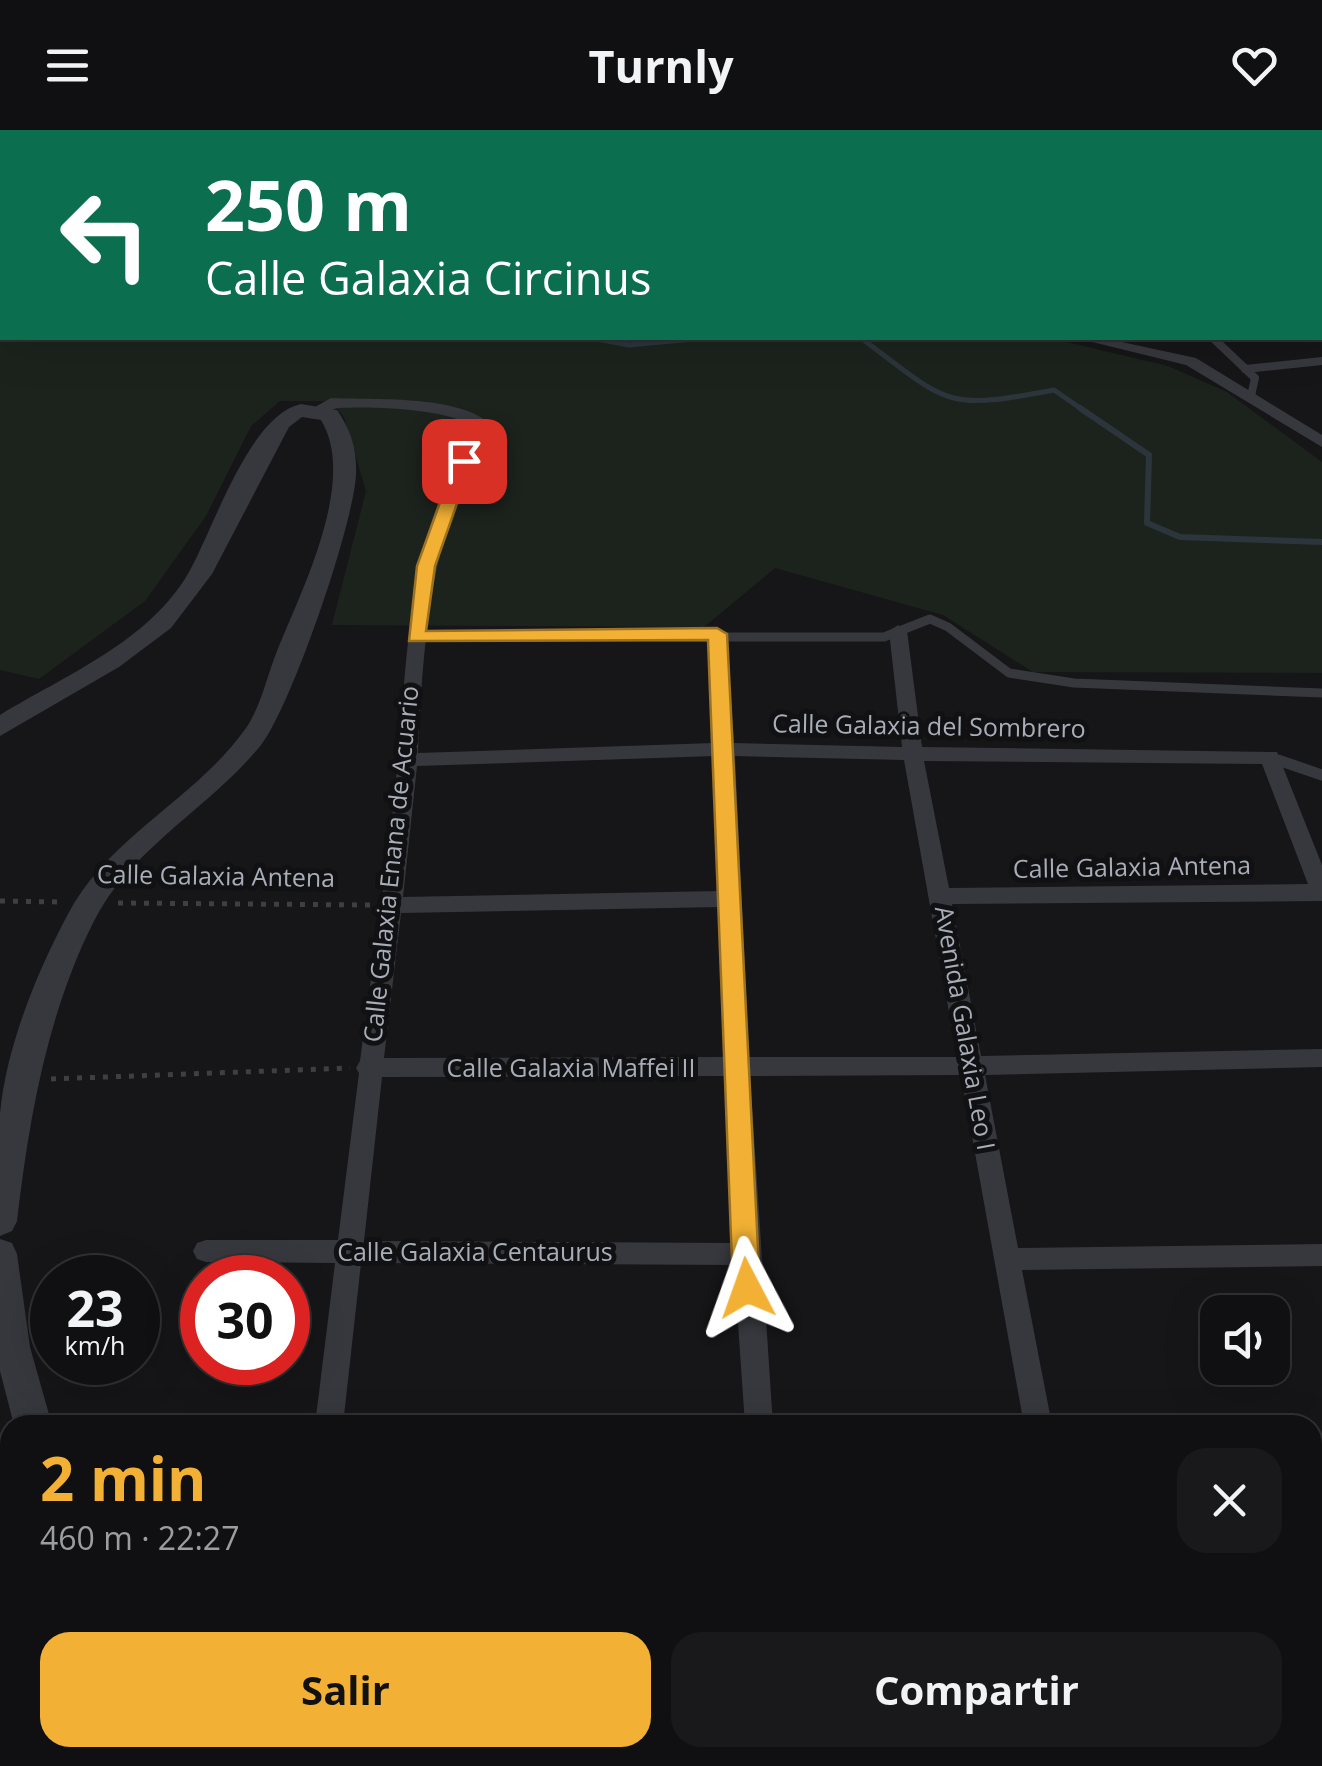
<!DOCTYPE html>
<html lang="es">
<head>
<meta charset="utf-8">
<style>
	body { margin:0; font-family:"Open Sans",sans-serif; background:#19191b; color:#f1f3f6; height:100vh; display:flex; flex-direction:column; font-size:38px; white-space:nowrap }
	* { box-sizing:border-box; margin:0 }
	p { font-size:32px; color:#9c9d9f }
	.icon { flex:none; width:55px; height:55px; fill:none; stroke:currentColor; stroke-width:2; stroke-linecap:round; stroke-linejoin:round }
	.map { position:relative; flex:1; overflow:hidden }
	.sheet { position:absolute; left:0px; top:1285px; width:1322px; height:352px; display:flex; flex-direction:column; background:#101012; border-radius:30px 30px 0 0; box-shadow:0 10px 40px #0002,0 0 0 2px #303032 }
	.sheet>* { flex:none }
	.hud { position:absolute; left:0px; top:0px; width:1322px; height:210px; box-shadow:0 10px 40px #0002,0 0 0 2px #303032; background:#0b6e4f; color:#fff; overflow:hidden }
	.tools { position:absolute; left:1200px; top:1165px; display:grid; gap:20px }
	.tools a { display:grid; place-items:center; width:90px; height:90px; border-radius:20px; background:#101012; box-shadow:0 10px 40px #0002,0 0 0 2px #303032; font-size:50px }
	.speed { position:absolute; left:30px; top:1125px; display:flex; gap:20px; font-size:50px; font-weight:700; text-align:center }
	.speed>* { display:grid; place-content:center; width:130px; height:130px; border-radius:50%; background:#101012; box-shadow:0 10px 40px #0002,0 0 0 2px #303032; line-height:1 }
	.speed small { font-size:25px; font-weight:400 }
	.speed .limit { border:15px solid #d22; background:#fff; color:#111 }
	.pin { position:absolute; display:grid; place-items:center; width:85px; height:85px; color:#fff; margin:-42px; border-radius:20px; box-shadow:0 5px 15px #0006 }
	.me { position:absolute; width:110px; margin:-55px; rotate:356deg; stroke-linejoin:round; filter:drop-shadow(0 0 8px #0008) }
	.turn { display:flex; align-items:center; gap:35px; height:210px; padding:0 40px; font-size:45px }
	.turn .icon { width:130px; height:130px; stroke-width:2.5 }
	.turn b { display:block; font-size:70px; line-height:85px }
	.round { display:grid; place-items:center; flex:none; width:105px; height:105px; border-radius:30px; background:#19191b }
	.overview { display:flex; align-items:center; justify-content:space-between; height:170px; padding:0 40px }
	h1 { font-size:60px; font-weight:700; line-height:75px; color:#f2b134 }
	.cta { display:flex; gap:20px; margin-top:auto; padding:20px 40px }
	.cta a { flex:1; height:115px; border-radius:30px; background:#f2b134; color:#111; font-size:40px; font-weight:700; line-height:115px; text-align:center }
	.cta a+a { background:#19191b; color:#f1f3f6 }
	header { display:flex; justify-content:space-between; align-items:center; height:130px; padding:0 40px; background:#101012; font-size:45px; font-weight:700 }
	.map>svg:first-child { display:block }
</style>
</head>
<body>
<header><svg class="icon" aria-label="menu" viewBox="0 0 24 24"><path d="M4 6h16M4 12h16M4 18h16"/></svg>Turnly<svg class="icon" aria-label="heart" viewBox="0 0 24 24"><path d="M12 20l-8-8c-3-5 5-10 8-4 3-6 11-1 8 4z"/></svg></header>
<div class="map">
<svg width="1322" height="1636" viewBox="0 0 1322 1636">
	<rect width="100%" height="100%" fill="#161618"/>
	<path fill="#1c231d" d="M0,88L2,208H1050L1168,236L1227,262L1322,332V543L1033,542L943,485L775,438L704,497L332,495L366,361L344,287L331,271H280L251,296L206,386L145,471L39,549L0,540Z"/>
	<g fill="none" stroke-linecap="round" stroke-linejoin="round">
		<path stroke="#2c353c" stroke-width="5" d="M592,208L629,215L704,208
			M861,208C949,274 943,281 1054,260L1083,280"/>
		<path stroke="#2c353c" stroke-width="6" d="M1080,278L1149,325L1147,393L1180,407L1322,412"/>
		<path stroke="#3d3f44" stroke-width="5" stroke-dasharray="5 8" stroke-linecap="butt" d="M0,771L62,772
			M118,773L372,775
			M51,949L350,938"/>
		<path stroke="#37383d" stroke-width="8" d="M1213,208L1255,248L1251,266
			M1245,239L1322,231"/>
		<path stroke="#37383d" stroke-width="9" d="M416,507H884L930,489L948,497L1009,543L1074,553L1322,563
			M1270,627L1285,632"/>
		<path stroke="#37383d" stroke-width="11" d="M1278,630L1322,645"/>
		<path fill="#37383d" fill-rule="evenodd" d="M292,0H314L315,2H293Z
			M529,0H546L547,2H530Z
			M610,0H631L632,2H611Z
			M0,33H2V41H0Z
			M0,75H2V83H0Z
			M1076,208H1103L1196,228L1322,305V317L1186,235Z
			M331,268C374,270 454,265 488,292L489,298C431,398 423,510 418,623L714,613L708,504L717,498L726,504L734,613L902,617L889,501L898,495L907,501L922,617L1277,622L1322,735V771L952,774L981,926L1322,919V937L985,945L1018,1118L1322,1114V1136L1022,1140L1052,1295H1024L961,945L750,946L773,1295H745L734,1135L361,1133L343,1295H315L335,1133L206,1132L197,1129L193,1121L197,1113L206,1110H338L359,943L356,938L360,931C373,830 389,730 398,629C408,510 410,404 473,298C453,278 369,276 339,278C331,279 324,283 316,286L308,281ZM715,626L720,761L403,767L417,636ZM735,626L904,630L957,927H749ZM924,631L1262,634L1308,754L949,758ZM721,777L726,927L384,928L401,783ZM726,946L733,1113L364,1111L382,947Z
			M269,1628H301L300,1636H268Z
			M766,1628H798L799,1636H767Z"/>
		<path fill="#37383d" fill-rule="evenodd" d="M301,274L337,280C351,300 357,320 356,344C354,394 291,577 261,615C210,678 131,718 94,791C47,884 29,989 17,1091L12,1101L0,1106C0,1066 0,1024 0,984C6,917 37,842 68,784C110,705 196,669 246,598C261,576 267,546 277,521C301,461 358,351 321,290L302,287L289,297L212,444L171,498L119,537L0,606V585C65,545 149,512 189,442C214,398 249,285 301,274Z
			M0,1109L12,1113L17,1124L30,1217L52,1295H14L0,1241Z
			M1312,1350H1322V1388H1312Z
			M1312,1396H1322V1434H1312Z
			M185,1628H228L232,1636H188Z
			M1088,1628H1130L1134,1636H1090Z"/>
	</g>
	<path fill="#f2b134" stroke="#9d7322" stroke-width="2.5" d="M464,326L472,331L435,436L426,501L717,498L727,504L760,1158L756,1167H737L733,1158L708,510L409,511L417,436L455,331Z"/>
	<g text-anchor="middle" stroke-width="10" stroke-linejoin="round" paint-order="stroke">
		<g font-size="25" fill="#a8adb8" stroke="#111113">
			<text transform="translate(929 596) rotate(1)" y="9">Calle Galaxia del Sombrero</text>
			<text transform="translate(391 734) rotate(-84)" y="9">Calle Galaxia Enana de Acuario</text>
			<text transform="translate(1132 737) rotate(-1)" y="9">Calle Galaxia Antena</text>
			<text transform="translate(216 746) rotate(1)" y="9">Calle Galaxia Antena</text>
			<text transform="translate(965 898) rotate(80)" y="9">Avenida Galaxia Leo I</text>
			<text x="571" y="947">Calle Galaxia Maffei II</text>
			<text x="475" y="1131">Calle Galaxia Centaurus</text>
		</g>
	</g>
</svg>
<div class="tools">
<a><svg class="icon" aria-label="sound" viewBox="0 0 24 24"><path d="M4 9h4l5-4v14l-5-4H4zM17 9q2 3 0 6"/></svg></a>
</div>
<div class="speed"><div>23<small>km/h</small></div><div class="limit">30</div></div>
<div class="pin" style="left:464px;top:331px;background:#d93025"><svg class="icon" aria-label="arrive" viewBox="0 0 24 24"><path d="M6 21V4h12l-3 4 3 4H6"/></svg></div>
<svg class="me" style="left:747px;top:1158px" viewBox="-20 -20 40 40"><path d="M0-17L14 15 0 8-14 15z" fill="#f2b134" stroke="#fff" stroke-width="4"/></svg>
<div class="hud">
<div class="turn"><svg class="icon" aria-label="left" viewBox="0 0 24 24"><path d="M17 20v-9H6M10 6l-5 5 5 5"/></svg><div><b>250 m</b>Calle Galaxia Circinus</div></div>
</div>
<section class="sheet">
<div class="overview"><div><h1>2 min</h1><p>460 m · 22:27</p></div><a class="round"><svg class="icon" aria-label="close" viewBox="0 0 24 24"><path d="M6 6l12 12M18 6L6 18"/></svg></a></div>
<div class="cta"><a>Salir</a><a>Compartir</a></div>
</section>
</div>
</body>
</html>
